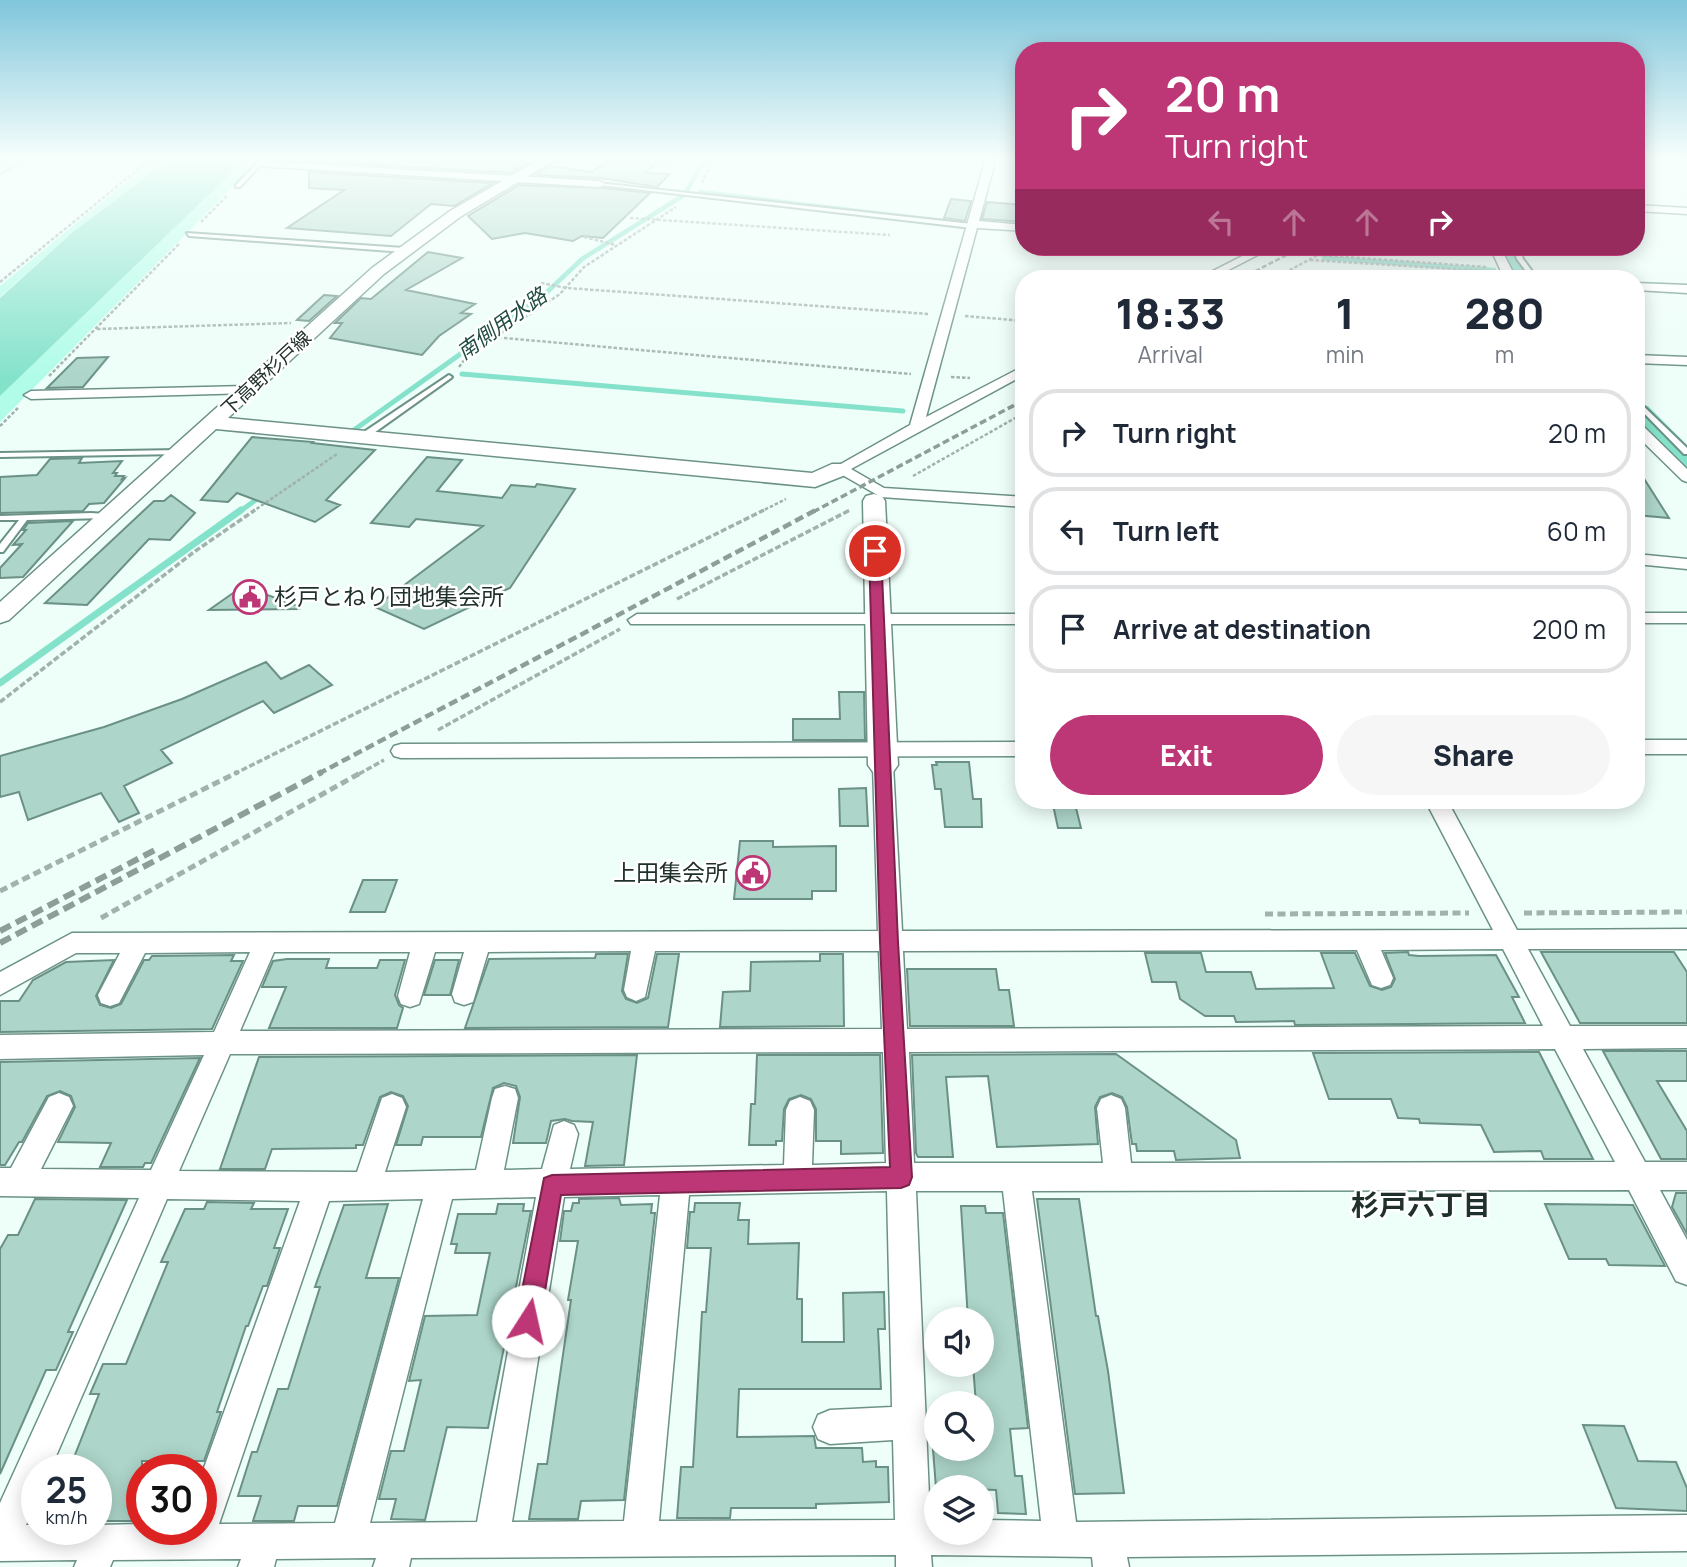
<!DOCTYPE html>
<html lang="en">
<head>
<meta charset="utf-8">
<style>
	body { margin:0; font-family:Manrope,"Noto Sans JP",sans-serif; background:#f6f6f7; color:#1f2937; height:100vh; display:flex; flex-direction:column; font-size:26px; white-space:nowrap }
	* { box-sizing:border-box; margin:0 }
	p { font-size:23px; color:#747a83 }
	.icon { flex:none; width:38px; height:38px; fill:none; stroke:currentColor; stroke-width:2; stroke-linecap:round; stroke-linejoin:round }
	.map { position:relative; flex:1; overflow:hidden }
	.sheet { position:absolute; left:1015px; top:270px; width:630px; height:539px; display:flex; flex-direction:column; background:#fff; border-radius:28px; box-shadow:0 4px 18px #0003 }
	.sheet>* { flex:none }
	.top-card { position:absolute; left:1015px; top:42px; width:630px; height:214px; border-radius:28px; box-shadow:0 4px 18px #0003; background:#bd3675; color:#fff; overflow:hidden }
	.tools { position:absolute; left:924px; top:1307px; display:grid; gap:14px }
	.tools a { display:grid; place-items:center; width:70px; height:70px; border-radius:50%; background:#fff; box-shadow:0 4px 18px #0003; font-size:35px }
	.speed { position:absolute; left:21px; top:1454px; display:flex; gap:14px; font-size:35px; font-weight:700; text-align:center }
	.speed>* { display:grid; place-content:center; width:91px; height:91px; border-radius:50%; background:#fff; box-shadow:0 4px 18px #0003; line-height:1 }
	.speed small { font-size:18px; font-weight:400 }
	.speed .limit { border:10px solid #d22; background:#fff; color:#111 }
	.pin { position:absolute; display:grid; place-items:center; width:60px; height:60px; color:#fff; margin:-30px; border:4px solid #fff; border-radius:50%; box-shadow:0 2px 7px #0007 }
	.me { position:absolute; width:77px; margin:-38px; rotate:10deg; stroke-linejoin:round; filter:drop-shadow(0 0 5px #0008) }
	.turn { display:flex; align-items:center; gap:24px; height:147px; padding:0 35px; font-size:32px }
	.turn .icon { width:91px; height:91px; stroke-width:2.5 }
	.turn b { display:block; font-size:49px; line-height:60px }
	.lanes { display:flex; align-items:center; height:66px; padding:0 35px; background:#0003; justify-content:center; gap:35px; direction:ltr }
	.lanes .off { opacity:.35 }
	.eta { display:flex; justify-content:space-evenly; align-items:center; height:119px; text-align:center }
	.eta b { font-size:42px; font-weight:800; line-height:49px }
	.button { display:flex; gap:14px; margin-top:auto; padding:14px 35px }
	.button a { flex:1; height:80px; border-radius:42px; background:#bd3675; color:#fff; font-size:28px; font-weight:800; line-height:80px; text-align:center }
	.button a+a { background:#f6f6f7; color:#1f2937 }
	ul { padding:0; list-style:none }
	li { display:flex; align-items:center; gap:21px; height:88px; margin:0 14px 10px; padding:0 21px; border:4px solid #e0e1e3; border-radius:28px }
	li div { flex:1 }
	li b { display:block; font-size:26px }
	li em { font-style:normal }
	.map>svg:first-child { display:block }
</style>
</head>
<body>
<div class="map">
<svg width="1687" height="1567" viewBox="0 0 1687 1567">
	<rect width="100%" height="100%" fill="#eefef9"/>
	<path fill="#b0fce8" d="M155,158H171L73,232L0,297V286Z
		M247,158H261L0,422V396Z"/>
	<path fill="#84e2cb" d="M171,158H247L0,396V298L73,232Z"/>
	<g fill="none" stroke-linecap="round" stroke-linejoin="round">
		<path stroke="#84e2cb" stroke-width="4.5" d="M700,192L943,221
			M1324,258L1494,270
			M520,312L546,293L582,259L684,195L706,158"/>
		<path stroke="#84e2cb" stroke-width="5" d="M462,374L903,411
			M354,430L522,310
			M239,512L264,494"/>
		<path stroke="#84e2cb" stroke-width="7" d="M0,683L241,510"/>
		<path fill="#84e2cb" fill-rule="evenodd" d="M1492,247H1518L1536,278H1510Z
			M1636,403L1648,406L1687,445V476L1675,472L1636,432Z"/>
	</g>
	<path fill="#add5ca" stroke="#6b9186" stroke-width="2" d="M309,158H525L520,162L528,163L510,173L309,161Z
		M611,158H663L645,173L670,174L657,187L600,178L536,175L549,166L592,172Z
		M309,172L493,183L454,206L431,204L391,236L287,228L344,190L309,188Z
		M519,185L603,188L650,193L603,238L582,236L573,241L525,233L492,239L468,216Z
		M951,199L971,201L965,221L944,218Z
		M987,202L1024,205V222L982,219Z
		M428,252L462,258L406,290L475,304L461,313L471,314L439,336L422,355L330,338L342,323H335L361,298L371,299Z
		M324,295L337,296L309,321L297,320Z
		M108,357L83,387L47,388L77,358Z
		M252,437L313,442L312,443L375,450L326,500L340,505L315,522L237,493L228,502L201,500Z
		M427,457L462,460L437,491L502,498L511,485L535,487L537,484L575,489L510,588L424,629L375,607L483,526L416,519L409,527L371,523Z
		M82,458L79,463L122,461L113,473H117L115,476H124L122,479L125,478L104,503L89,504L83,511L0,513V477L37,475L50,459Z
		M1636,466L1669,518L1636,515Z
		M171,495L195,513L170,540L149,539L87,605L45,603L154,501H164Z
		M73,521L23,577L0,578V568L22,544L13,545L26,530H23L28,523Z
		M243,586L300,607V609L209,610Z
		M266,662L281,679L309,665L332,685L274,713L263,701L161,750L172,763L124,786L139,813L119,822L101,793L28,820L19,792L0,797V756L104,727L182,699Z
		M839,692H864L865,740H793V719H840Z
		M936,762H969L973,799H981L982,827H945L941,789H935L932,765H937Z
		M866,788L868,826H840L839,789Z
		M1052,800H1074L1081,828H1058Z
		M740,841H773V847L836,846V891H812V899H734Z
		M363,880H397L385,912H350Z
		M1408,952L1409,955L1419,956L1496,955L1519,997H1512L1525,1023L1295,1025L1294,1021L1236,1022L1234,1016H1205L1180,999L1176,982H1152L1145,953H1201L1206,972H1251L1256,989L1334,988L1321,953H1355L1370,986L1382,990L1391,987L1395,979L1385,953Z
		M1541,952H1674L1687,972V1023H1580Z
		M596,954H628L622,991L626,999L637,1003L648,998L657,954H679L668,1027L465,1028L489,959L595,958Z
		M820,954H843L844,1026L720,1027L723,992L750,991L751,962L820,961Z
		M234,955L231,961H243L212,1029L0,1032V1001H19L33,980L66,962L114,960L96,996L100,1005L111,1008L121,1004L144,960H149L152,956Z
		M287,959H329L326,968H377L380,960H405L395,995L399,1005L403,1008L397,1028H269L286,987H262L273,961Z
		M435,960H459L450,995H424Z
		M907,969H996L999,990H1009L1014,1026H910Z
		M1603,1051H1687V1081H1657L1687,1131V1159H1661Z
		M1539,1052L1593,1159H1544L1541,1151L1494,1152L1481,1125L1420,1123L1419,1119L1398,1118L1391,1099H1329L1313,1053Z
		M1116,1054L1236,1140L1240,1158L1176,1160L1174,1151H1137L1136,1144H1132L1127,1107L1122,1097L1112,1093L1100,1097L1095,1107L1098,1144L997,1147L988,1076L946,1077L953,1157H918L916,1153L912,1055Z
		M637,1055L624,1165L585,1166L593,1122L572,1121L565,1119L551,1121L546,1143H513L520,1097L516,1086L504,1083L493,1088L481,1137H423L421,1145H396L408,1106L403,1096L391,1092L380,1097L363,1145H356V1148L272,1149L265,1169H220L259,1057Z
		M757,1055H880L883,1153L841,1154V1141H816V1109L811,1099L801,1095L789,1099L784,1109L782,1141H776V1145H749L751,1104H755Z
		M200,1058L151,1163H145L143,1167H100L111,1143L58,1142L75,1107L71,1096L60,1091L47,1096L22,1142H19L5,1165H0V1062Z
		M1676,1193H1687V1234L1672,1207Z
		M619,1198L621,1205L652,1204L651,1213H655L624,1500L581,1501L578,1519H529L538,1464H547L571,1300H568L578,1241H560L564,1211H571L573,1203H579V1199Z
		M35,1199L127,1200L68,1332H73L56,1370H46L0,1474V1249L8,1235H18Z
		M1037,1199H1079L1096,1316H1098L1108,1371L1124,1493L1075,1494Z
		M207,1202L254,1203L251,1209H288L274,1248H280L267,1286H263L248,1326H246L217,1412H221L204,1461H142V1521H96V1470H69L99,1394H90L103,1364H126L168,1262H161L185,1209H204Z
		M695,1203H740L738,1220H749L748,1244L799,1243L797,1299H802V1342H844L843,1293L884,1292L885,1329H878L881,1389H739L737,1437L814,1436L816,1448H862L863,1462L876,1461V1467H888L889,1502L816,1504V1508H731L730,1518H677L681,1467H693L702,1312H706L711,1248H687L690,1212H694Z
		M388,1204L366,1278H399L337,1506H298L294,1521H253L261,1496H238L252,1452H257L278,1389H288L320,1287H315L344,1205Z
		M498,1204H524L523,1211H531L488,1428L447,1427L425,1520L391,1519L396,1499H379L391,1451H404L421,1380L409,1381L425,1316L477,1315L490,1253H455L457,1244H451L458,1214H496Z
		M1545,1204L1633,1205L1665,1266L1609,1265L1606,1259H1569Z
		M961,1206H985L986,1213H1003L1028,1428L1010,1429L1015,1476H1022L1026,1514L998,1513L996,1490L936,1488L933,1449H982V1404H976L973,1365H982V1320H968Z
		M1583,1425L1624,1426L1638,1461L1676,1462L1687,1488V1511L1616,1508Z"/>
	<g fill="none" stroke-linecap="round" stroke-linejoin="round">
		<g stroke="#6c9288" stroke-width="4">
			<path id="lane" d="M262,158H267L240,187H236V185Z
				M598,183L972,224L975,226L972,228L600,185Z
				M187,233L404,248L407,250L404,252L189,236Z
				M1513,247H1519L1523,259L1537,278H1531L1517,259Z
				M449,375L452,377L451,378L364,440H358V436Z
				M1636,399L1687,448V454H1684L1636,405Z
				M179,450H182V454L0,457V453Z
				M91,513L106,514L110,516L106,518L27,520L3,552H0V544L19,520H0V516Z"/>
		</g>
		<g stroke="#6c9288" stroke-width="3">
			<path id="street" d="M15,158H27L0,173V166Z
				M986,158H996L979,221L1024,225V231L977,228L926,417L1024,366V375L851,469L884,488L1024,497V507L881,497L832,469L910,425Z
				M259,161L600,181L605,184L600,187L256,166V162Z
				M1636,205L1687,208V214L1636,211Z
				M1260,247H1273L1213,278H1199Z
				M1490,247H1500L1516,278H1504Z
				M1636,283L1687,285V293L1636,290Z
				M1636,355L1687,357V365L1636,363Z
				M247,386L254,390L252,393L31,399L24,395L31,391Z
				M1636,423L1641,424L1687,469V482L1682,480L1636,435Z
				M1636,554L1687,559V569L1636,564Z
				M1636,613H1687V623H1636Z
				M637,614H1024V624H631L628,620Z
				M1636,740H1687V754H1636Z
				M1024,742V756L401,758L394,756L391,751L394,746L401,744Z
				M883,758L890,760L893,765L902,931L1493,930L1425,800H1447L1517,930L1687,929V949H1528L1570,1026H1687V1048L1583,1049L1645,1162H1687V1190H1660L1687,1240V1285L1676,1281L1629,1190L1032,1191L1076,1522L1687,1515V1551L1127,1557L1129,1567H1093L1092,1557L931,1555L932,1567H896V1555L411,1558L409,1567H373L376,1558L276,1559L274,1567H238L241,1559L113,1560L110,1567H74L77,1560L0,1561V1503L139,1198L0,1196V1168H11L49,1097L59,1093L69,1097L73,1106L41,1169L151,1170L204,1055L0,1059V1035L214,1032L250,952L145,953L119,1003L110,1006L101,1003L98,995L120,953H76L0,995V972L72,933L878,931L873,765L876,760ZM1503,949L1543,1026L907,1029L903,951L1357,950L1372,985L1381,988L1390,985L1393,978L1381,950ZM631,951L624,990L627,997L636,1001L645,997L655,951H879L882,1029L240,1031L274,952H410L398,996L401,1004L410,1007L419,1004L435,952H464L452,994L455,1002L464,1005L473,1002L488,952ZM1555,1049L1615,1162L1131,1163L1125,1108L1121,1099L1111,1095L1101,1099L1097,1108L1103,1163H914L909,1052ZM883,1052L886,1163L812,1165L814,1110L810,1101L800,1097L790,1101L786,1110L784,1165L570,1169L578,1134L574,1125L564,1121L554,1125L542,1169L504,1170L518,1098L515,1089L505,1086L495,1089L492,1098L476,1170L385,1172L406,1107L402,1098L392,1094L382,1098L357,1172L179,1171L230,1054ZM887,1191L892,1407L830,1410L818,1415L813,1427L818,1439L830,1444L893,1440L895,1520L659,1521L689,1195ZM916,1191H1003L1041,1521L982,1520V1533H936V1520H930ZM660,1195L624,1521L512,1522L564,1197ZM536,1197L477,1522L370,1523L452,1199ZM167,1199L300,1201L201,1476V1530H142V1524L96,1525V1530H37V1525H26L37,1500V1470H50ZM423,1199L335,1523L219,1524L329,1201Z"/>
		</g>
		<g stroke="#6c9288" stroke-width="3">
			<path id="secondary" d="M542,158H558L460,217L384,274L228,418L812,473L832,464H848L851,469L848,474L815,487L216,429L9,620L0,623V602L372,268L450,211Z
				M874,494L882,496L885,501L898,765L893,772L883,775L873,772L868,765L863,501L866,496Z"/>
		</g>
		<path stroke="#a1b1ac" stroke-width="2.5" stroke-dasharray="3.5 2" stroke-linecap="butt" d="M659,167L674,158
			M702,183L713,158
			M630,218L890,235
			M201,222L227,196
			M584,237L616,245
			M1318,255L1486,267
			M1310,260L1488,271
			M1275,278L1318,255L1296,247
			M0,282L152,158
			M541,283L567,288L929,314
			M965,316L1024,321
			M97,329L291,323
			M493,337L911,374
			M459,367L468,355L560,294L584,267L676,207
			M49,376L180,243
			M951,377L970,378
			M0,426L18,408
			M913,476L1024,413
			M252,512L337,454
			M760,512L786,499
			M846,512L850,510"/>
		<path stroke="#a1b1ac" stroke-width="3.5" stroke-dasharray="6 2.5" stroke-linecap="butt" d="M677,599L850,510
			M0,702L194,552L255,510
			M438,730L620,629
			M234,774L764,510
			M359,774L384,760"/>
		<path stroke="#a1b1ac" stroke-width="5" stroke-dasharray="8 4.5" stroke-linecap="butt" d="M0,891L238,772
			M1524,913L1687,912
			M1265,914L1469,913
			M101,918L362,772"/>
		<use href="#lane" fill="#fff" fill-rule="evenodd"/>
		<use href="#street" fill="#fff" fill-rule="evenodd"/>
		<use href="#secondary" fill="#fff" fill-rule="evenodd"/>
		<path stroke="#8d9d98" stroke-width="2.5" stroke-dasharray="5 2.5" stroke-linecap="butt" d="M1242,278L1302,247"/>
		<path stroke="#8d9d98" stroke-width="3.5" stroke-dasharray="7 3.5" stroke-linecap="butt" d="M813,512L1024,400"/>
		<path stroke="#8d9d98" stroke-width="4.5" stroke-dasharray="9 4.5" stroke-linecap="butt" d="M318,774L816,510"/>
		<path stroke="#8d9d98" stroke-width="6" stroke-dasharray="12 6" stroke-linecap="butt" d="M0,931L155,850
			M0,943L322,772"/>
	</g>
	<linearGradient id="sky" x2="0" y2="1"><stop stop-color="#80c6dc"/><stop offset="0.42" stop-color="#f7fffc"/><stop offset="1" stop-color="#f7fffc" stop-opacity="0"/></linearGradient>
	<rect width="1687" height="378" fill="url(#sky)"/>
	<path fill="#bd3675" stroke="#7b234c" stroke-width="2" d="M875,547L881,551L898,942L912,1177L909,1185L901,1188L561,1195L540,1321L536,1330L528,1333L520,1330L516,1321L544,1178L552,1175L890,1167L880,942L869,551Z"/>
	<defs>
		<g id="civic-ring" transform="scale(1.75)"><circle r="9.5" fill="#fff" stroke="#bd3675" stroke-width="1.5"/><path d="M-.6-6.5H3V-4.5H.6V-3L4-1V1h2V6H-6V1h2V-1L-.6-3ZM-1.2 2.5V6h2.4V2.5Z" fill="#bd3675"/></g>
	</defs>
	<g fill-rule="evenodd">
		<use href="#civic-ring" x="250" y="597"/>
		<use href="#civic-ring" x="753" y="873"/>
	</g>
	<g text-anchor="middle" stroke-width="5" stroke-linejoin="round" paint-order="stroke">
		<g font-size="19" fill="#20302c" stroke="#fff">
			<text transform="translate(266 373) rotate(-43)" y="7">下高野杉戸線</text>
		</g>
		<g font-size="21" font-style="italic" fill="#214c42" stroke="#fff">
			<text transform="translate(502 324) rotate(-36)" y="7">南側用水路</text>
		</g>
		<g font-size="23" fill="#20302c" stroke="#fff" text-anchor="start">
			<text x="274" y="605">杉戸とねり団地集会所</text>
			<text x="728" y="881" text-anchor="end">上田集会所</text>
		</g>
		<g font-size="28" font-weight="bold" fill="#20302c" stroke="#fff">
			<text x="1421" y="1215">杉戸六丁目</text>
		</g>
	</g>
</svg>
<div class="tools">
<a><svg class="icon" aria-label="sound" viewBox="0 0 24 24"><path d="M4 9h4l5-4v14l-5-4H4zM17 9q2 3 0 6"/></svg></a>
<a><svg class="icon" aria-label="search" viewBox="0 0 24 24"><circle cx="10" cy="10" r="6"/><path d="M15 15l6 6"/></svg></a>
<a><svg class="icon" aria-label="layers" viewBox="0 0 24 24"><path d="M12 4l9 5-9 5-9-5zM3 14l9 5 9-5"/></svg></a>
</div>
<div class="speed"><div>25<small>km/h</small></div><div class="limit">30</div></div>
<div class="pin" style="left:875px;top:551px;background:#d93025"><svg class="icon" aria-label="arrive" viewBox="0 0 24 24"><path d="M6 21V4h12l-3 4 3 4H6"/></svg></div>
<svg class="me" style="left:528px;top:1321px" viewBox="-20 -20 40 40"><circle r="19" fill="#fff"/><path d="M0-13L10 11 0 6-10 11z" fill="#bd3675"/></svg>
<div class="top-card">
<div class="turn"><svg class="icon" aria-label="right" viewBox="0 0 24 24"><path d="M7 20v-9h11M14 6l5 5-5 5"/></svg><div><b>20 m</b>Turn right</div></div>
<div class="lanes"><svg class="icon off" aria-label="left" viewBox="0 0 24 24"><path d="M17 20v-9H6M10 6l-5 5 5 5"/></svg><svg class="icon off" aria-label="ahead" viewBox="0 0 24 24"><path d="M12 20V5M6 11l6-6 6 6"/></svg><svg class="icon off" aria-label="ahead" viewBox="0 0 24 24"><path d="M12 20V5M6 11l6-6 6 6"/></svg><svg class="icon" aria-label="right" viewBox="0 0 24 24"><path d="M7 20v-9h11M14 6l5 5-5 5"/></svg></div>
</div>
<section class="sheet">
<div class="eta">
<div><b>18:33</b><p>Arrival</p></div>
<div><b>1</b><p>min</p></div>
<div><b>280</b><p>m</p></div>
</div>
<ul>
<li><svg class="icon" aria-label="right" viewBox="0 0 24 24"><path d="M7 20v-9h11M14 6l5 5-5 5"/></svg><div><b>Turn right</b></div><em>20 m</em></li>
<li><svg class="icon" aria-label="left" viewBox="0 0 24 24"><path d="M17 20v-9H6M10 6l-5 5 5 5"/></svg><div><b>Turn left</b></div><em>60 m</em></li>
<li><svg class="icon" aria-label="arrive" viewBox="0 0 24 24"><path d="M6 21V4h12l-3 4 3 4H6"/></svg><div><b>Arrive at destination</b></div><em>200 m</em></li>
</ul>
<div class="button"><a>Exit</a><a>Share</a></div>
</section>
</div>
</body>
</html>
